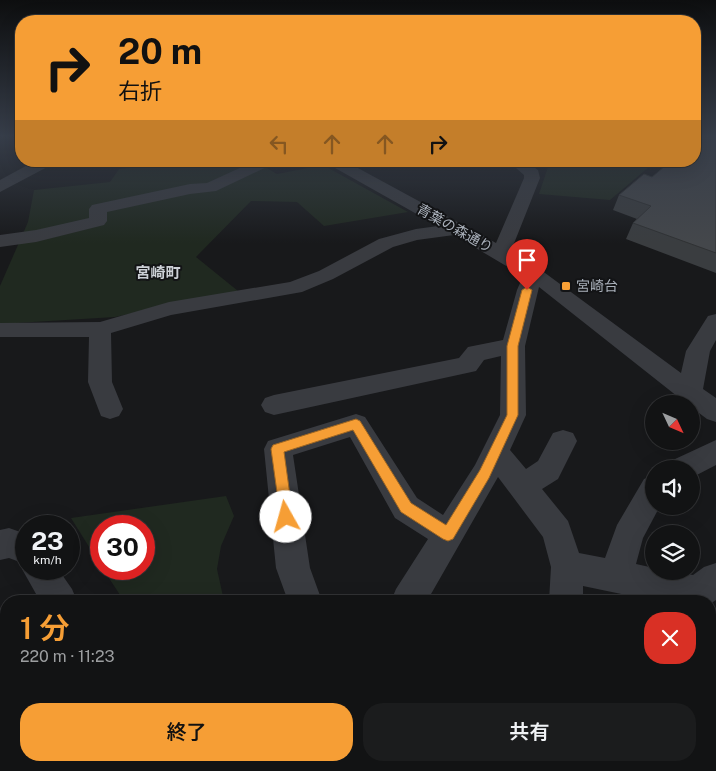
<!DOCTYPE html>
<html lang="ja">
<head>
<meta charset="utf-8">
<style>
	body { margin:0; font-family:"Public Sans","Noto Sans JP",sans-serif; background:#1b1c1d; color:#f1f3f6; height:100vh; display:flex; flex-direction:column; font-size:19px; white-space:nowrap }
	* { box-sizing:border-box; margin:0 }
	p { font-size:16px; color:#9c9ea0 }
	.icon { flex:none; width:28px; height:28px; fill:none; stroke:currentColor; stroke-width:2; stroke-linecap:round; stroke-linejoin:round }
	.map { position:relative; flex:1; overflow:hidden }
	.side { position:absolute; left:0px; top:595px; width:716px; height:176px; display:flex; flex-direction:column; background:#121314; border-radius:20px 20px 0 0; box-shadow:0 5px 20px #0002,0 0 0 1px #313234 }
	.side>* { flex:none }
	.top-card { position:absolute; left:15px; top:15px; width:686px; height:152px; border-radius:20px; box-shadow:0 5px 20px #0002,0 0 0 1px #313234; background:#f69e35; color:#111; overflow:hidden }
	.needle { width:32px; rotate:134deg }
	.controls { position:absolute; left:645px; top:395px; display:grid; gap:10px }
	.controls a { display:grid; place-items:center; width:55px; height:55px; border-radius:50%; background:#121314; box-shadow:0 5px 20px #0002,0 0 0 1px #313234; font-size:25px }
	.speed { position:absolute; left:15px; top:515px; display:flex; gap:10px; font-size:25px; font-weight:700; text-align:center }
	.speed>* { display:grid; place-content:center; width:65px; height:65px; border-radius:50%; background:#121314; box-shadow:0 5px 20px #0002,0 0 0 1px #313234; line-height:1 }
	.speed small { font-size:12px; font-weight:400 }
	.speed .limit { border:8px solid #d22; background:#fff; color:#111 }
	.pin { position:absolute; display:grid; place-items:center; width:42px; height:42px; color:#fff; margin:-51px -21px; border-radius:50% 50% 50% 0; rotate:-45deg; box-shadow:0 0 5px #0007 }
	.pin .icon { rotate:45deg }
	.me { position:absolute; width:55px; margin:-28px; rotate:353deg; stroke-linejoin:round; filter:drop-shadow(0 0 4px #0008) }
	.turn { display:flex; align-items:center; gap:18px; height:105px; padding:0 20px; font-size:22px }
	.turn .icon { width:65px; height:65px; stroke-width:2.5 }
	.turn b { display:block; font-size:35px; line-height:42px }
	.lanes { display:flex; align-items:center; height:48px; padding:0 20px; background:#0003; justify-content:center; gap:25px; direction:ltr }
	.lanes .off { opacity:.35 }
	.round { display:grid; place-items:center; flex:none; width:52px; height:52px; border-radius:20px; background:#1b1c1d }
	.overview { display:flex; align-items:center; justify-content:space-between; height:85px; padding:0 20px }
	h1 { font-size:30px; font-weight:600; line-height:38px; color:#f69e35 }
	.primary-button { display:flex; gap:10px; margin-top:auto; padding:10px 20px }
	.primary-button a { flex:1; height:58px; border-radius:20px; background:#f69e35; color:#111; font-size:20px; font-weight:600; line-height:58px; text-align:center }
	.primary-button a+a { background:#1b1c1d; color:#f1f3f6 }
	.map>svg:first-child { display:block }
</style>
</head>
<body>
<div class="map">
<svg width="716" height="771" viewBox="0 0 716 771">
	<rect width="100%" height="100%" fill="#18191b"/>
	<path fill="#202920" d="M207,161H255L277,174L323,165L408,212L324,226L297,202L251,201L196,257L238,291L115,317L0,324V286L28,222L34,190L110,182L119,169Z
		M550,161H656L610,200L539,194Z
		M226,496L234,516L221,546L217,569L224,601H124L103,569H144V526H101V566L71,518Z
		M228,765H322L321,771H232Z"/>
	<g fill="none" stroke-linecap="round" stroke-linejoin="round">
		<path fill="#393b40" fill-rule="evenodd" d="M35,161H55L53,164L0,192V180Z
			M255,161H275L273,164L216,191L190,194L107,212V221L104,225L36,242L0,247V235L36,230L89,218V209L92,205L190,184L207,183Z
			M326,161H345L496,243L524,178V175L508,161H525L538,170L540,178L511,251L541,270L681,373L686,351L708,316L716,314V340L710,351L703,389L716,398V422L707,419L691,407V404H687L539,287L525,346L526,415L510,450L526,469L538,461L553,433L563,430L573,433L577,441L558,479L542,489L568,521L579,553L605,558L617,525L644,479L654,475V506H660L643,538L636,564L654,568V571H672L693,575L704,567L716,563V600L710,604V601H655L583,586V601H549L551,567L543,537L498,477L427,601H391L396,589L428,539L395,518L350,437L293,455L310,568L322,601H288L276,568L264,449L268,441L356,414L365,417L417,498L443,515L475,465L500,415L501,356L484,360L476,371L467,373L274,415L265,412L261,405L265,398L274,395L459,358L468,347L503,340L517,290L523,276L454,235L417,240L393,247L333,279L302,292L171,315L111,333L112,382L123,409L119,416L110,419L101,416L88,382L89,337H0V323L100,322L169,302L290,282L319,271L379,239L416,229L438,226L328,164Z
			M716,440V465L691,478V469H669L673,460Z
			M9,528L26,534V569H58L72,589L77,601H40L22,569L25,564L9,558L0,560V530Z
			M141,765H184L187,771H144Z
			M316,765H358L357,771H315Z
			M567,765H609L612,771H570Z"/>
	</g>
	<path fill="#3a3d40" d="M716,135V273L626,239L633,223L637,219L613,210L619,195L652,177Z"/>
	<path fill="#44474b" stroke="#303234" d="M702,135H716V253L633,223L651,206L619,195L644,174L652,177L671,161H695V141Z"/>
	<linearGradient id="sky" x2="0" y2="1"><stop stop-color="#0d0e0f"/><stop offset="0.56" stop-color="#373e4a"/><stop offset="1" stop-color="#373e4a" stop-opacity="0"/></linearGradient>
	<rect width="716" height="243" fill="url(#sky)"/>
	<path fill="#f69e35" stroke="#a06722" d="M527,287L532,290L518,346V415L489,478L453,539L448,541L443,539L401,512L353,430L284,452L293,517L291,521L286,523L281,521L271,449L273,445L356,419L360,421L411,503L446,525L480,470L507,415V346L522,290Z"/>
	<rect fill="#f69e35" stroke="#131416" stroke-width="2" x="561" y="281" width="10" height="10" rx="2.5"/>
	<g text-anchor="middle" stroke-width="4" stroke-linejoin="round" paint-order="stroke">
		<g font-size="14" fill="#aab1bb" stroke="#131416">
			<text transform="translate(455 228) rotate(29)" y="5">青葉の森通り</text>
		</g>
		<g font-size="14" fill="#aab1bb" stroke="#131416" text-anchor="start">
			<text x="576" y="291">宮崎台</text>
		</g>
		<g font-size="15" font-weight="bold" fill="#ccd0d6" stroke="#131416">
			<text x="158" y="278">宮崎町</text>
		</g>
	</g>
</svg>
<div class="controls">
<a><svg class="needle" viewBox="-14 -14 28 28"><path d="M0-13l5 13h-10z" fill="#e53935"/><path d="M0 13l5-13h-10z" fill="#9c9ea0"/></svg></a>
<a><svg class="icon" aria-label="sound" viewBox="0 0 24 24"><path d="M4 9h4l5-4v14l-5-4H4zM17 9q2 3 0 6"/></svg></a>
<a><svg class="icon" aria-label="layers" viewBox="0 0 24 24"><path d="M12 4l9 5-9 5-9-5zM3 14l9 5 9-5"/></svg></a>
</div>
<div class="speed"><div>23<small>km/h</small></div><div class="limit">30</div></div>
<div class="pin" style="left:527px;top:290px;background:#d93025"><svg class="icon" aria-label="arrive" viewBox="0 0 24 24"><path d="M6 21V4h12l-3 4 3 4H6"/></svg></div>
<svg class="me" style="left:286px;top:517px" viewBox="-20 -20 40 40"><circle r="19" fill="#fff"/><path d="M0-13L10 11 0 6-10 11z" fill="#f69e35"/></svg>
<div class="top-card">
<div class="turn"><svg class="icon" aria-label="right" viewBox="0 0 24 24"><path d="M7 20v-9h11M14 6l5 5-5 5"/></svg><div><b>20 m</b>右折</div></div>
<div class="lanes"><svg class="icon off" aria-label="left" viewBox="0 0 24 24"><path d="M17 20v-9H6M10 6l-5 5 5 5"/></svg><svg class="icon off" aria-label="ahead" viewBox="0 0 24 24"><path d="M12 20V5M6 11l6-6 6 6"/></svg><svg class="icon off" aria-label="ahead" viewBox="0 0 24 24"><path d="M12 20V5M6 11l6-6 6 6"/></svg><svg class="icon" aria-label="right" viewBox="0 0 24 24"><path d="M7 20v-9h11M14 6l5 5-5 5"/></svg></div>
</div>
<section class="side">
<div class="overview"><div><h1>1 分</h1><p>220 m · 11:23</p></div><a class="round" style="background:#d93025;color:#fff"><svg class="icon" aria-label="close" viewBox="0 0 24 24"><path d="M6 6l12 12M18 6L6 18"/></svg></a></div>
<div class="primary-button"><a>終了</a><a>共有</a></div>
</section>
</div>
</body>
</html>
